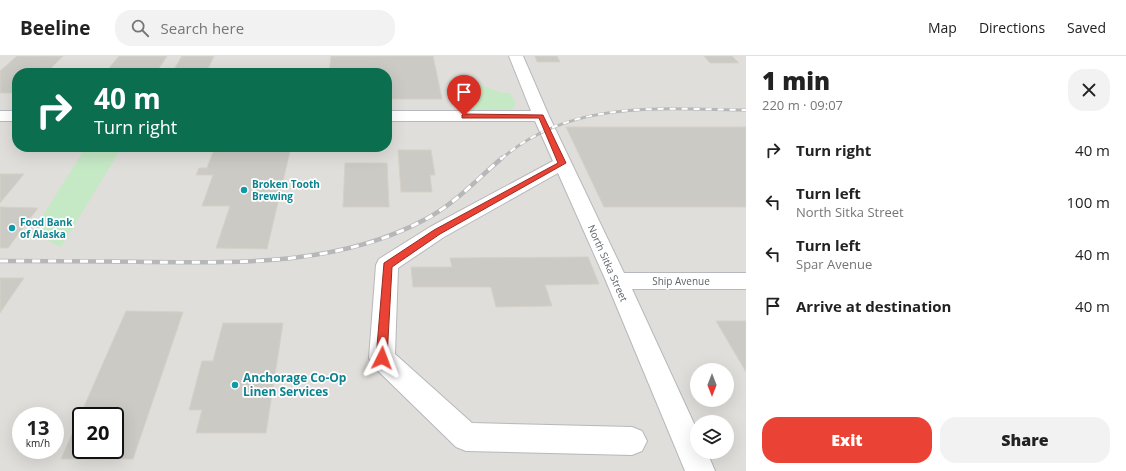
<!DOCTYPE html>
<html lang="en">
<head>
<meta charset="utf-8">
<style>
	body { margin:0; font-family:"Open Sans",sans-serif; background:#f2f2f2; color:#222; height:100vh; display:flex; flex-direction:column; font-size:15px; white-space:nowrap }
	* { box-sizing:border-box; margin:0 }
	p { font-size:13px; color:#767676 }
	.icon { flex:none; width:22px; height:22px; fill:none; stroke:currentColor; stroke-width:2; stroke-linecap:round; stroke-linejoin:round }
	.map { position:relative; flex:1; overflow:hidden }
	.side { display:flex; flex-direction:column; background:#fff; width:380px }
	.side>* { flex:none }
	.hud { position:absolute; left:12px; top:12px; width:380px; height:84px; border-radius:16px; box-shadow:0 4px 16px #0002; background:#0b6e4f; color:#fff; overflow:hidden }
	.needle { width:26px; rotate:180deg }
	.fabs { position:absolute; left:690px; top:307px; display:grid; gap:8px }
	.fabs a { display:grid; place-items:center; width:44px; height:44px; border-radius:50%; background:#fff; box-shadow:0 4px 16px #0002; font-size:20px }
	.speed { position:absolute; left:12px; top:351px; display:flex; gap:8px; font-size:20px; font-weight:700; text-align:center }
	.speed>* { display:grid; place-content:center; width:52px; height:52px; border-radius:50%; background:#fff; box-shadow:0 4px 16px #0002; line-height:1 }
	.speed small { font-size:10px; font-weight:400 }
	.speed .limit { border:2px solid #111; border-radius:6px; background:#fff; color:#111 }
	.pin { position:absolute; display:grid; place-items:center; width:34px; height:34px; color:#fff; margin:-41px -17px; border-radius:50% 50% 50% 0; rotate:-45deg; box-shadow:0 0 4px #0007 }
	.pin .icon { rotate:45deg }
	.me { position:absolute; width:44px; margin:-22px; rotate:3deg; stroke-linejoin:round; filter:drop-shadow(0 0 3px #0008) }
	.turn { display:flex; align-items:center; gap:14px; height:84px; padding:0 16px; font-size:18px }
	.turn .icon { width:52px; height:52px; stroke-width:2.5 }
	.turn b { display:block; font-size:28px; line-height:34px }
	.round { display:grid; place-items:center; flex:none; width:42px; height:42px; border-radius:16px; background:#f2f2f2 }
	.headline { display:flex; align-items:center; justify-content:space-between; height:68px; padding:0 16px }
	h1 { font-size:24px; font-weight:800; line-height:30px }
	.action { display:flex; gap:8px; margin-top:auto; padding:8px 16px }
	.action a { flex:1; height:46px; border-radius:16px; background:#ea4335; color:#fff; font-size:16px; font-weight:800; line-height:46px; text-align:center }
	.action a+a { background:#f2f2f2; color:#222 }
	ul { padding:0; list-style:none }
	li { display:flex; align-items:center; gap:12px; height:52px; padding:0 16px }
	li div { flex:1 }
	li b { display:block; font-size:15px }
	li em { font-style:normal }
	header { display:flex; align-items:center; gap:24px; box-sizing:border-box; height:56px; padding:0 20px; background:#fff; border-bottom:1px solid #e0e0e0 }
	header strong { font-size:19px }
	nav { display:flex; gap:22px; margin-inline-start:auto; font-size:14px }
	.search { width:280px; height:36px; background:#f2f2f2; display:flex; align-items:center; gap:10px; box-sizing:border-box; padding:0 14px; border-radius:16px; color:#767676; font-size:15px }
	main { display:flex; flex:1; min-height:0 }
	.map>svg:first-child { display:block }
</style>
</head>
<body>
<header>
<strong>Beeline</strong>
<div class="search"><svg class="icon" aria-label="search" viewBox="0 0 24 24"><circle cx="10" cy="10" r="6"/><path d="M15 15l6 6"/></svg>Search here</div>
<nav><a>Map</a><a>Directions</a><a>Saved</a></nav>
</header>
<main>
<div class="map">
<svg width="746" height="415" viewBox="0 0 746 415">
	<rect width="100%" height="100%" fill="#f1efe8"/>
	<path fill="#e0deda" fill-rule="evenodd" d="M0,0H746V415H0ZM17,17H387V91H17ZM697,314H727V344H697ZM21,360H55V394H21ZM81,360H115V394H81ZM697,366H727V396H697Z"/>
	<path fill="#c5e8c5" d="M464,23L502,37H510L516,47L511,55H467L452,47L449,24Z
		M86,91H122L61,191L32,177Z"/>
	<path fill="#cccac5" stroke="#d6d1c6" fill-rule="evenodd" d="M17,0H63L46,17H17V37H0V15Z
		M119,0H167L156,17H105Z
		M182,0H214L206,17H172Z
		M331,0H433L442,43H387V17H329Z
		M535,0H557L560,6H537Z
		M704,0H732L739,7H710Z
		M566,71H746V151H604Z
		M215,91H291L267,193L216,192L230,150H202L213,119H196L199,112H207Z
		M398,94H431L435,119H430L432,136H401Z
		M345,107H387L389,151H343Z
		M0,118H24L0,147Z
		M0,151L38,152L8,192H0Z
		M588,201L599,228L545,229L552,250L496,251L491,231H413L411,211H452L450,202Z
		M0,222H24L0,257Z
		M126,255L183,256L133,403H61ZM81,360H115V394H81Z
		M716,265H746V316Z
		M223,267H283L266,377H196L202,354H189L202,305H213Z"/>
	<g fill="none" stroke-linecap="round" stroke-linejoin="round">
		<g stroke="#b5b8bc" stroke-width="2">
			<path id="minor" d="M509,0H523L549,60L624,217H746V233H632L697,374V396H707L715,415H685L606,225L558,117L444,181L398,212L395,298L472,367L632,371L642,375L647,385L642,395L632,399L466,395L456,391L373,310L369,302L376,209L379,203L430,171L553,105L535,65H387V55H531Z
				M0,55H17V65H0Z"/>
		</g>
		<use href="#minor" fill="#fff" fill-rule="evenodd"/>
		<g stroke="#b6b7b8" stroke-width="3">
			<path id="rail-far1" d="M501,103C571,43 659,53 746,54"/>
		</g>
		<g stroke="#b6b7b8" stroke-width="4.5">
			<path id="rail" d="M0,205C50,205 99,205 148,206C241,207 340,209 424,164C454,149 477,123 502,102"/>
		</g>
		<use href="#rail-far1" stroke="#fff" stroke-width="2" stroke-dasharray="6" stroke-linecap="butt"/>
		<use href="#rail" stroke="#fff" stroke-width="3" stroke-dasharray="8" stroke-linecap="butt"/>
	</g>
	<path fill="#ea4335" stroke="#982c22" d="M464,58L543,59L566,107L440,178L392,211L387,302L385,305H378L376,302L384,207L434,174L558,107L539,62H462V59Z"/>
	<g fill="#0f9aa8" stroke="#fff" stroke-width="1.5">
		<circle cx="244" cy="134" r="4"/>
		<circle cx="12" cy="172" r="4"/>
		<circle cx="235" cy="329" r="4"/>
	</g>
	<g text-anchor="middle" stroke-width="3.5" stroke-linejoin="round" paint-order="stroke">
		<g font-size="10" font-weight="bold" fill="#0d838f" stroke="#fff" text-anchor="start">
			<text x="252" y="132">Broken Tooth<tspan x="252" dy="12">Brewing</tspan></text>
			<text x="20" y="170">Food Bank<tspan x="20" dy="12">of Alaska</tspan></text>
		</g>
		<g font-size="10" fill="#5f6368" stroke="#fff">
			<text transform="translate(608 207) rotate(66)" y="4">North Sitka Street</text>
			<text x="681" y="229">Ship Avenue</text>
		</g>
		<g font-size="12" font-weight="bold" fill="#0d838f" stroke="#fff" text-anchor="start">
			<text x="243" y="326">Anchorage Co-Op<tspan x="243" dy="14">Linen Services</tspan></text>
		</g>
	</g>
</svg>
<div class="fabs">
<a><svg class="needle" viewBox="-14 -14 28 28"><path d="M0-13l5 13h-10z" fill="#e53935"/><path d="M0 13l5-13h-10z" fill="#767676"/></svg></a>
<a><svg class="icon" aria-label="layers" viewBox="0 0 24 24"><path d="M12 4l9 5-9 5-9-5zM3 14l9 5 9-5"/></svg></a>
</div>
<div class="speed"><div>13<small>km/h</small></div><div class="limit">20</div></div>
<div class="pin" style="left:464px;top:60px;background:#d93025"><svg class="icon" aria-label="arrive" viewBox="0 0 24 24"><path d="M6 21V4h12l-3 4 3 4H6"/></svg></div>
<svg class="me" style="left:382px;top:302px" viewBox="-20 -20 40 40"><path d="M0-17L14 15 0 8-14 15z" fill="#ea4335" stroke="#fff" stroke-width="4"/></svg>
<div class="hud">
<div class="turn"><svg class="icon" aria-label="right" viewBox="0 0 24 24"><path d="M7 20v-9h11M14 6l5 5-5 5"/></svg><div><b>40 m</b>Turn right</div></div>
</div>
</div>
<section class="side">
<div class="headline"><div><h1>1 min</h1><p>220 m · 09:07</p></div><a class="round"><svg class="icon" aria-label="close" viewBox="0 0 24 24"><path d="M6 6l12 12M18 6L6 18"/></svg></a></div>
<ul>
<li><svg class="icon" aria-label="right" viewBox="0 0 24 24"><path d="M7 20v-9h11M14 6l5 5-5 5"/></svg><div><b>Turn right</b></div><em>40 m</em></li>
<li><svg class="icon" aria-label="left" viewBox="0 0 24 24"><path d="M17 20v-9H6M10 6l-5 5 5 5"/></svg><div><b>Turn left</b><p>North Sitka Street</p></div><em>100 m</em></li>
<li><svg class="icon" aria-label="left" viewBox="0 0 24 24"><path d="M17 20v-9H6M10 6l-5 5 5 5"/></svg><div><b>Turn left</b><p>Spar Avenue</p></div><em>40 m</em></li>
<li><svg class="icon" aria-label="arrive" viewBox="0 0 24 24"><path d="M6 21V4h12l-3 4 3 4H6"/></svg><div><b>Arrive at destination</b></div><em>40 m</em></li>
</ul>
<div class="action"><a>Exit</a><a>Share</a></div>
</section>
</main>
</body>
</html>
